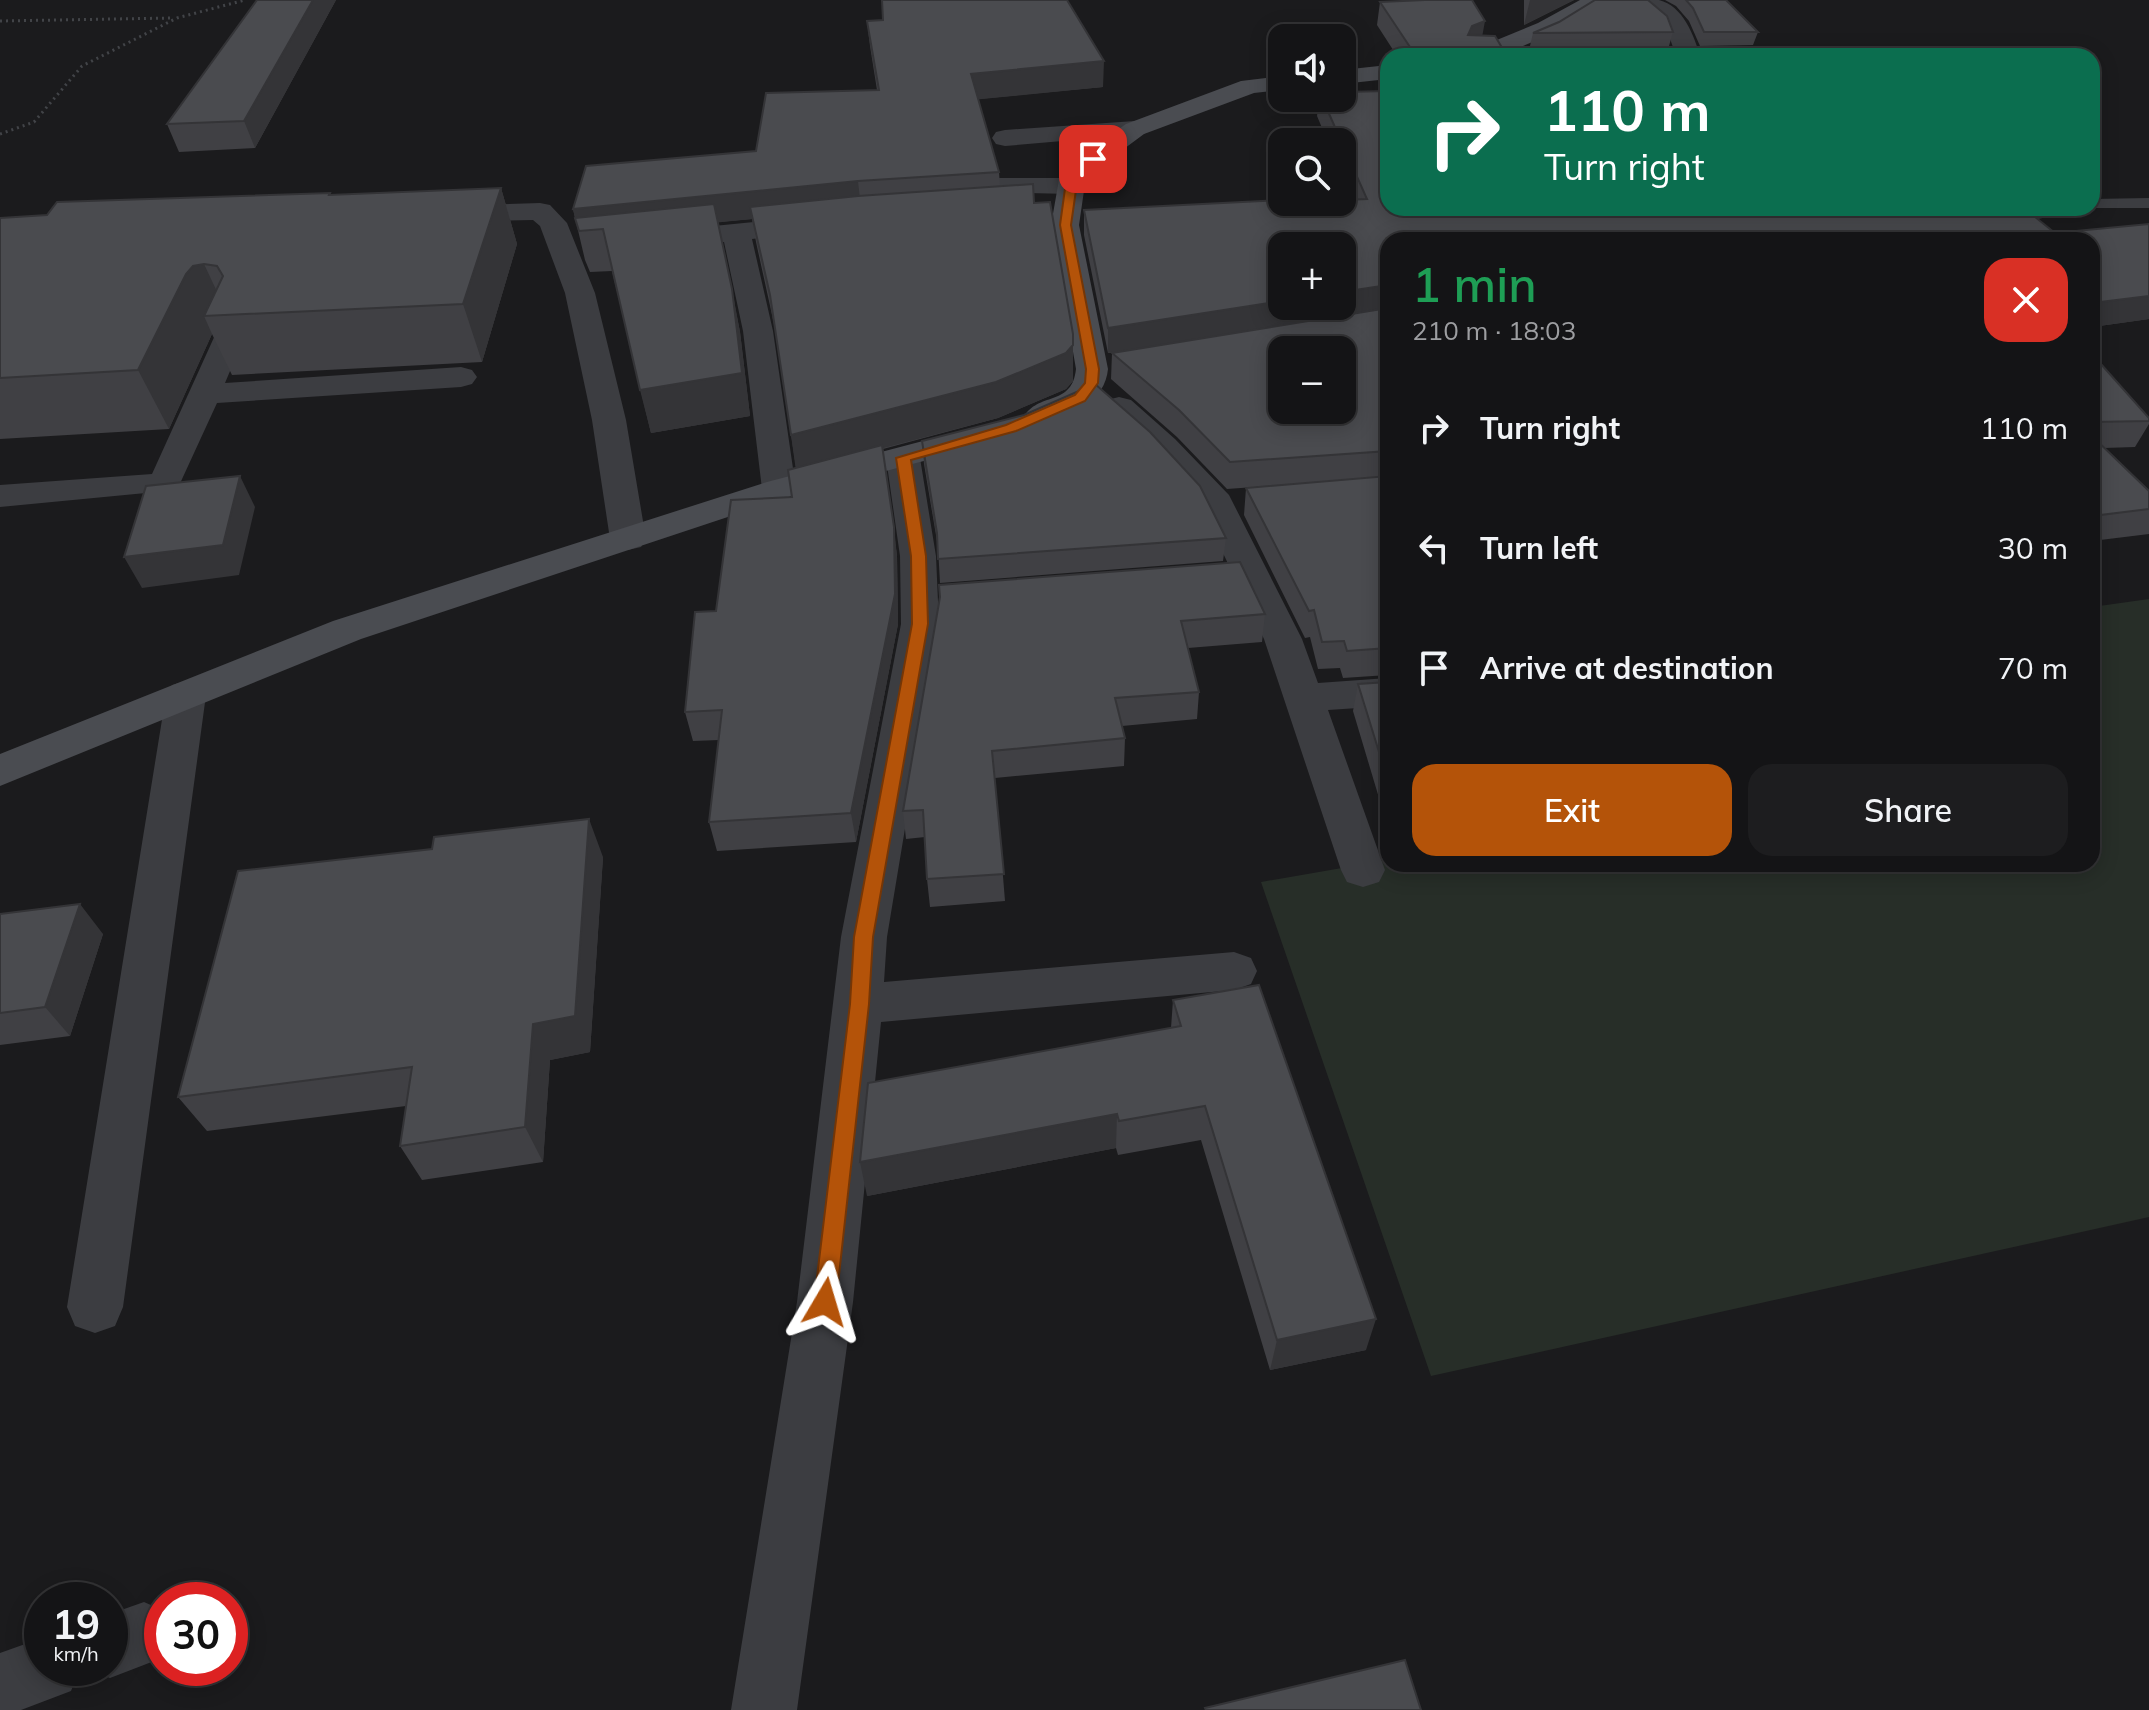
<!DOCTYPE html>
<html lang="en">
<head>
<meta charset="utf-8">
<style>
	body { margin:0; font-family:Mulish,sans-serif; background:#1d1d1f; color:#f1f3f6; height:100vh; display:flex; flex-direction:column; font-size:30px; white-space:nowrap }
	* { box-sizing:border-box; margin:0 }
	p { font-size:26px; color:#9d9ea1 }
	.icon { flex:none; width:44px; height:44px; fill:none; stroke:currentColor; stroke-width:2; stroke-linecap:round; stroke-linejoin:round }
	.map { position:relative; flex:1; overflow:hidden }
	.sheet { position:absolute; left:1380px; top:232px; width:720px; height:640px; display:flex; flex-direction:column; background:#141416; border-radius:24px; box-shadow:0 4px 20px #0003,0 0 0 2px #333335 }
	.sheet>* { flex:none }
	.guide { position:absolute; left:1380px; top:48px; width:720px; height:168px; border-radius:24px; box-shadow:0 4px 20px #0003,0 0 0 2px #333335; background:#0b6e4f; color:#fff; overflow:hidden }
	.fabs { position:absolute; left:1268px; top:24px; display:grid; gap:16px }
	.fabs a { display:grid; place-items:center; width:88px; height:88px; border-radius:16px; background:#141416; box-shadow:0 4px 20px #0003,0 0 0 2px #333335; font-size:40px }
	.speed { position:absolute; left:24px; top:1582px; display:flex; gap:16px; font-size:40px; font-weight:700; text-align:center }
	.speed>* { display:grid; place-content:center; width:104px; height:104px; border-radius:50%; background:#141416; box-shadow:0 4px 20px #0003,0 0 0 2px #333335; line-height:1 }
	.speed small { font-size:20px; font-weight:400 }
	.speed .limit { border:12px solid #d22; background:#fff; color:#111 }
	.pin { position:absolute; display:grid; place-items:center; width:68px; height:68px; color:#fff; margin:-34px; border-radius:16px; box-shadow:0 4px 12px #0006 }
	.me { position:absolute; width:88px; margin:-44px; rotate:7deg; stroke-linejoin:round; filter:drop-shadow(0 0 6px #0008) }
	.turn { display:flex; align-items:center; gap:28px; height:168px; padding:0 32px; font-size:36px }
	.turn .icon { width:104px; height:104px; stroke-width:2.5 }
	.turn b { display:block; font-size:56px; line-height:68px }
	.round { display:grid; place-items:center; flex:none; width:84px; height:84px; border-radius:24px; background:#1d1d1f }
	.head { display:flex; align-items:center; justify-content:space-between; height:136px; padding:0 32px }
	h1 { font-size:48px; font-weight:600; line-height:60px; color:#1e9e55 }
	.primary-button { display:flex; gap:16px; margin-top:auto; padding:16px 32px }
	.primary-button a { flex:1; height:92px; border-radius:24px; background:#b45309; color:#fff; font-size:32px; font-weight:600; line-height:92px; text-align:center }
	.primary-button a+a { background:#1d1d1f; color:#f1f3f6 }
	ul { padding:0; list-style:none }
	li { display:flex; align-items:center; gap:24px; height:120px; padding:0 32px }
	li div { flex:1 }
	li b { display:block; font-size:30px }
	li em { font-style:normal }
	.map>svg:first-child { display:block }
</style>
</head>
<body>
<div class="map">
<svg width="2149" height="1710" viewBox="0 0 2149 1710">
	<rect width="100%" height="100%" fill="#1b1b1d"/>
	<path fill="#272e28" d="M2149,599V1217L1431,1376L1261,882L1388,860V864H2092V607Z"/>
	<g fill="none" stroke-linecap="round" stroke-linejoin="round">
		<path stroke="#424448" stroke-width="3" stroke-dasharray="2 4" stroke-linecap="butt" d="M0,21L172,18
			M0,134L34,122L82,66L177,18L245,0"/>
		<path fill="#3c3d41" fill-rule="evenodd" d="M2149,198V208H2087H2092V199Z
			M2040,208H2074L2071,212L2019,223L2010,218L2013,214Z"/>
		<path fill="#3c3d41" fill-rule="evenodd" d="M1633,0C1641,0 1651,0 1659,0C1683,6 1694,35 1700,56H1676L1666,27Z
			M1135,121L1144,124L1148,129L1144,134L1005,146L996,144L992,138L996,132L1005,130Z
			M987,178H1071L1081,180L1085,186L1081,192L1071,194L977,192L973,186L977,180Z
			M540,203L550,205L567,223L595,293L626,420L646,539L641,547L628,550L615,547L610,539L592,420L565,293L540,226L533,220L450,222L440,220L436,214L440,208L450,206Z
			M813,216L823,218L827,224L823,230L752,239L773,331L796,489L791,496L779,499L767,496L762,489L743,331L724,242L663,249L653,246L649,240L653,234L663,231Z
			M231,324L242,326L246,333L225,383L461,367L472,370L477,377L472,384L461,387L217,403L177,490L0,507V485L152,474L216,333L220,326Z
			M1119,397L1131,400L1175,439L1229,495L1302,639L1318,683L1388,678V706L1328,710L1385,870L1379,882L1363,887L1347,882L1341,870L1264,639L1201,507L1103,407L1107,400Z
			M903,448L915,451L920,458L936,556L939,624L887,937L884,982L1234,952L1251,958L1257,971L1251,984L1234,990L881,1022L853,1302L797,1710H731L797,1302L841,937L901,624L900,556L886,458L891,451Z
			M186,681L200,685L206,695L123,1307L115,1326L95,1333L75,1326L67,1307L166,695L172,685Z
			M144,1602L162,1610V1658L110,1678L87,1669L110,1668V1614Z
			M42,1638V1668H80L71,1691L21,1710H0V1653Z"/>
		<path fill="#4a4c51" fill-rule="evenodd" d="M1580,0H1608L1554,33L1499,56H1466L1470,51L1538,23Z
			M1388,65V79L1342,84V70Z
			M1282,76V90L1254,93L1144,134L1086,177L1079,225L1108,369C1105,403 1063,430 1029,422L1025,415C1041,392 1072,406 1076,369L1051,225L1060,174L1063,168L1126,124L1241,81Z
			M980,426L992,429L997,436L992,443L791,496L361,639L0,786V754L333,621L767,482Z"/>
	</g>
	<path fill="#404044" d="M257,0H336L255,148L179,152L167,124Z
		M1524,0H1574L1524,25Z
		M1665,0H1726L1758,32L1753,45L1700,46L1689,21L1676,6Z
		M1380,2L1482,36L1507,56H1397L1377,25Z
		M867,21L1103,87L978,99L999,172L1000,186L1034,203L1073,334V381L1066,389L998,418L883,449L897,556L898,624L856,842L717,851L709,822L719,740L693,741L685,712L716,611L792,497L796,467L774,324L756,242L752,219L718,222L740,332L750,416L651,433L612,271L590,272L585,260L573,209L756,151L877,90L870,46Z
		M1559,22L1673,32L1669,46H1530L1533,33Z
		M1319,98H1342L1507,216H1523L1519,208H2024L2055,233L2149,224V319L2092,327V240H1388V675L1343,678L1340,668L1318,669L1310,637L1305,638L1244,515L1246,488L1284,485L1227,489L1177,437L1111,379L1112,353H1108L1084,235V210L1353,200L1342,174V142H1328L1317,116Z
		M501,188L517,244L482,362L232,375L212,334L169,429L0,439V218L331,195Z
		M2092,354L2149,418V424L2135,447L2104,448L2149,491V534L2092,541Z
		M922,441L1226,538L1223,561L940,583L938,547L924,464Z
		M940,597L1265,614L1262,642L1188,648L1199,692L1197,719L1122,726L1125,738L1124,766L995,778L1005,901L930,907L927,879L925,837L906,839L903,811Z
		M1388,682V818H1385L1353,711L1358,684Z
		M603,857L590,1052L550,1060L543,1162L422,1180L400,1146L406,1106L207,1131L178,1097Z
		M0,914L103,934L70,1036L0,1045Z
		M1173,1000L1366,1350L1270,1370L1201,1140L1118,1155L1116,1148L867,1196L1171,1028Z"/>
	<path fill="#343437" d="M313,0H336L255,148L244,121Z
		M1530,0H1574L1524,25Z
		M1485,21L1481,43L1468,35L1472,26Z
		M1104,61L1103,87L972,100L971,74Z
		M858,181L861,208L750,207L752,219L604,234L603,229L576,223L573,209Z
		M501,188L517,244L482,362L463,304Z
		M204,264L228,315L204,316L212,334L169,429L138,370L186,274L193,266Z
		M1388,285V310L1108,353V328L1282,301V306H1342V292Z
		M732,289L740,332L750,416L651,433L640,390Z
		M2149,296V319L2092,327V303Z
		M1073,345V381L1066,389L998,418L796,471L791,435Z
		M240,476L255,507L239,575L142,588L124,557Z
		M894,527L897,556L898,624L856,842L851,813Z
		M589,819L603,857L590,1052L550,1060L543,1162L525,1127L533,1024Z
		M80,904L103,934L70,1036L45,1007Z
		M1117,1114L1116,1148L867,1196L860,1162Z
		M1376,1319L1366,1350L1270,1370L1277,1340Z"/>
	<path fill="#4a4b4f" stroke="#343437" stroke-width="2" fill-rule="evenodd" d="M257,0H313L244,121L167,124Z
		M882,0H1067L1104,61L971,74L999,172L858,181L573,209L586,166L756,151L766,93L879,90L867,21L883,20Z
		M1425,0H1472L1485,21L1472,26L1468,35L1495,36L1507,56H1416L1380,2Z
		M1595,0H1648L1667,16L1673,32L1533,33L1559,22Z
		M1686,0H1726L1758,32H1704L1693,8Z
		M1388,91V208H1503L1507,216H1541L1537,208H2024L2055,233L2149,224V296L2092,303V240H1388V285L1342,292V246H1282V301L1108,328L1084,210L1282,200V202H1342V200L1367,199L1322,98H1342V92Z
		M1033,184L1034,203L1050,202L1073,334V345L1066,353L996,382L791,435L770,295L750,207L858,196Z
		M501,188L463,304L204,316L223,276L217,266L204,264L193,266L186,274L138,370L0,378V218L47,215L57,202L330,193L329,195Z
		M714,204L732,289L742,373L640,390L603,229L579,231L575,218Z
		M1388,308V451L1230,462L1179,410L1112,353ZM1282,350H1342V410H1282Z
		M2092,354L2149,418V421L2092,422Z
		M1095,384L1150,432L1200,486L1226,538L938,559L937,533L922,441L1024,415Z
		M2092,436L2149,491V509L2092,516Z
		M882,445L894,527L895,594L851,813L709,822L722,710L685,712L695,612L716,611L731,500L792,497L788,470Z
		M240,476L223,545L124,557L146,486Z
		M1388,476V648L1347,651L1344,641L1322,642L1314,610L1309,611L1246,488Z
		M1240,562L1265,614L1181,621L1199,692L1115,698L1125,738L992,751L1004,874L927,879L923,810L903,811L940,597L939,585Z
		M1388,682V781L1358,684Z
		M589,819L575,1016L533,1024L525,1127L400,1146L412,1067L178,1097L238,871L432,849L434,837Z
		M80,904L45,1007L0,1013V914Z
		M1259,985L1376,1319L1277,1340L1205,1106L1119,1121L1117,1114L860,1162L868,1083L1181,1026L1173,1000Z
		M1405,1660L1421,1710H1206L1205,1708Z"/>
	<path fill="#b45309" stroke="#753606" stroke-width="2" d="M1090,157L1099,159L1078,176L1071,225L1099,369L1098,383L1085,401L1016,431L911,460L926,556L928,624L873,937L869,1004L836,1302L833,1309L825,1312L817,1309L814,1302L850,1004L854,937L912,624L911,556L896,458L1006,425L1075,395L1085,383L1086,369L1060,225L1067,174Z"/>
</svg>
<div class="fabs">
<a><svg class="icon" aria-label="sound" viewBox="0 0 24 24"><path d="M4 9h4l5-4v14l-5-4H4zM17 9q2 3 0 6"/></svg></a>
<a><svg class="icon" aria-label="search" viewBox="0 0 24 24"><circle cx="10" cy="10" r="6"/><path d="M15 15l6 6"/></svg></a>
<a>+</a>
<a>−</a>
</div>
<div class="speed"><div>19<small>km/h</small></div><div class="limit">30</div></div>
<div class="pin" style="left:1093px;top:159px;background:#d93025"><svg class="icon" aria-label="arrive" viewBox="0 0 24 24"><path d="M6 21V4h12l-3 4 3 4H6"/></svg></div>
<svg class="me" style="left:825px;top:1302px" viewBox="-20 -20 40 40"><path d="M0-17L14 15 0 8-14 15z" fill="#b45309" stroke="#fff" stroke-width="4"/></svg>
<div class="guide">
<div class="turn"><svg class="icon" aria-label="right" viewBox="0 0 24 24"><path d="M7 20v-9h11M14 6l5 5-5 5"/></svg><div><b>110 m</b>Turn right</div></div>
</div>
<section class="sheet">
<div class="head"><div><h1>1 min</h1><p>210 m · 18:03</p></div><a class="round" style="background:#d93025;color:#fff"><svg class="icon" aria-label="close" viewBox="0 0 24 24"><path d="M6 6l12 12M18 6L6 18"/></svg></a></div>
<ul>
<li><svg class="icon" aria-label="right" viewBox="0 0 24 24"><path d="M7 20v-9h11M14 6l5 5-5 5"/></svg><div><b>Turn right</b></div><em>110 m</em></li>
<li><svg class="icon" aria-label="left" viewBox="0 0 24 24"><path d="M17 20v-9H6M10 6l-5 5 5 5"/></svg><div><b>Turn left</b></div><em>30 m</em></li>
<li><svg class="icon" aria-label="arrive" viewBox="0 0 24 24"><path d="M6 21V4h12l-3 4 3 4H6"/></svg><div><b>Arrive at destination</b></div><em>70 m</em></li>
</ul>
<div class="primary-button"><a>Exit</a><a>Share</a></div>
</section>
</div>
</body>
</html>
